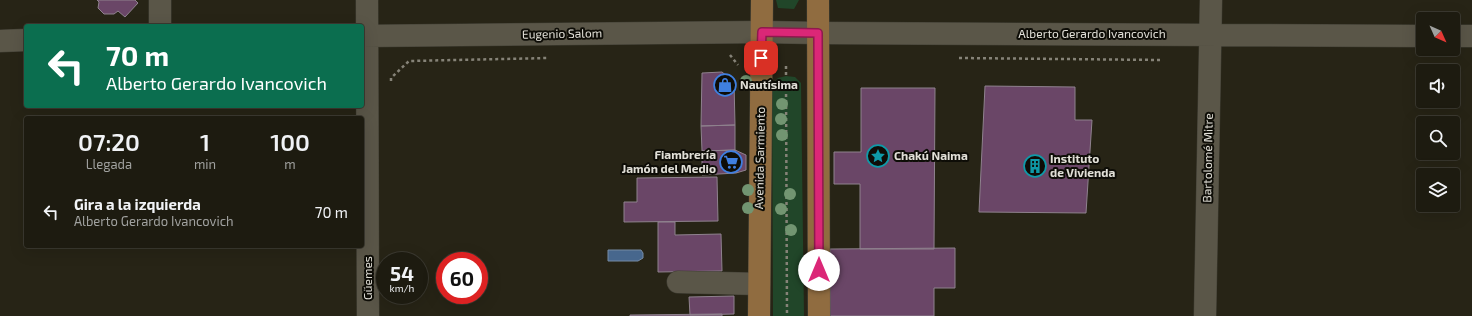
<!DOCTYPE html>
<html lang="es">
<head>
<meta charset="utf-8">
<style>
	body { margin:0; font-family:"Exo 2",sans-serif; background:#2a281e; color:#f1f3f6; height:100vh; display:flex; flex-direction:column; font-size:15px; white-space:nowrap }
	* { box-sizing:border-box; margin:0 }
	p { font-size:13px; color:#a0a19f }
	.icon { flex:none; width:22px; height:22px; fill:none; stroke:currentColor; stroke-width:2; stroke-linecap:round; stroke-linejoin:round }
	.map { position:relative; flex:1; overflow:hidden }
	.panel { position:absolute; left:24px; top:116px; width:340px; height:132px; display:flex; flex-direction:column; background:#1d1b10; border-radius:4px; box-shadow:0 4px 16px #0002,0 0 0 1px #3b3930 }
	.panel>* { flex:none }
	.guide { position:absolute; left:24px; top:24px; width:340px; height:84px; border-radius:4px; box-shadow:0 4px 16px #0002,0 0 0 1px #3b3930; background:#0b6e4f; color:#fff; overflow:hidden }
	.needle { width:26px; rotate:135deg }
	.buttons { position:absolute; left:1416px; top:12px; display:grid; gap:8px }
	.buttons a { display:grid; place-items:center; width:44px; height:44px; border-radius:4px; background:#1d1b10; box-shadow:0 4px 16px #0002,0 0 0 1px #3b3930; font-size:20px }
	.speed { position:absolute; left:376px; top:252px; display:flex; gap:8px; font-size:20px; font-weight:700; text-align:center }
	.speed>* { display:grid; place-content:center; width:52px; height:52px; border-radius:50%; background:#1d1b10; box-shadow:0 4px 16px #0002,0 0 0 1px #3b3930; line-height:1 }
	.speed small { font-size:10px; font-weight:400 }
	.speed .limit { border:6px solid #d22; background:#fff; color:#111 }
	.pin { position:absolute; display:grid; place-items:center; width:34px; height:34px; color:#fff; margin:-17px; border-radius:8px; box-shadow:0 2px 6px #0006 }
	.me { position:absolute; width:44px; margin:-22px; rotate:0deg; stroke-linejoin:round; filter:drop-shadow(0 0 3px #0008) }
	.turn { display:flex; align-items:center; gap:14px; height:84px; padding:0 16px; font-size:18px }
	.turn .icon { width:52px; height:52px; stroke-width:2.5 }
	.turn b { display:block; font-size:28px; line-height:34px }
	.eta { display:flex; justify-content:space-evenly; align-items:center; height:68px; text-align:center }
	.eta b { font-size:24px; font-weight:600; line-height:28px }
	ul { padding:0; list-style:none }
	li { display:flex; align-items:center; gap:12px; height:56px; padding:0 16px }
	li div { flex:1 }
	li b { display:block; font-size:15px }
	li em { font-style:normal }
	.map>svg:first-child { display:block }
</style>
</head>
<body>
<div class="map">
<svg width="1472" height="316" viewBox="0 0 1472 316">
	<rect width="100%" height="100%" fill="#272416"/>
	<path fill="#214629" d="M776,0H799L794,9L778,8Z
		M786,76L795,77L801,83L804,316H773L772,84L778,78Z"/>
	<path fill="#47678d" stroke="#768ba4" d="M608,250H641L643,253V258L638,261H608Z"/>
	<path fill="#6a4667" stroke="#8f828e" d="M97,0H135L138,3L125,17L118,11L114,14H104L98,8L99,2Z
		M722,72L734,82L735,125L701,126L702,73Z
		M985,86L1075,87V120H1092L1086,213L979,212Z
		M861,88H935L934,249H860V184H834V152H861Z
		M735,125V150L702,151L701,126Z
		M735,150L746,155V170L736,173Z
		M735,150L736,173L702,175V151Z
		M717,177L718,221L624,222V202H637V178Z
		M658,222H675V235L721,234L722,271L658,272Z
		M955,248V288H934V316H830V249Z
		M734,296V314L690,315L689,297Z
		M722,314V316H630V315Z"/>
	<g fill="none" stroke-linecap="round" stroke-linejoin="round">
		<g stroke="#424036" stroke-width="23">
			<path id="minor" d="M367,0L368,316
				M160,26V0
				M362,36L762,32L818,33L1423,36
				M1453,36H1472
				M0,41L26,40
				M678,282L759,284
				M1205,316L1211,0"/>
		</g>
		<g stroke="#424036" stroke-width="23">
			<path id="major" d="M818,0L819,316
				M759,316L762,0"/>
		</g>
		<path stroke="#868378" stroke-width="2.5" stroke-dasharray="3 3" stroke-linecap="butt" d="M730,55L738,65
			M959,58L1162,60
			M786,75V64
			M391,81V78L409,61L549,58
			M786,82L787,316"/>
		<use href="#minor" stroke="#5a5648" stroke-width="22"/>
		<use href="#major" stroke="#906c40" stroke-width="22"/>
	</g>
	<g fill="#729571">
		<circle cx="746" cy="81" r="6"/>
		<circle cx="782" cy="104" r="6"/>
		<circle cx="781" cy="119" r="6"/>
		<circle cx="782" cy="135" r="6"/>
		<circle cx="748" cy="190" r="6"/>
		<circle cx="790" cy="194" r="6"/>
		<circle cx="748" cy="208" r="6"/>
		<circle cx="781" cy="209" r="6"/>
		<circle cx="791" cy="230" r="6"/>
	</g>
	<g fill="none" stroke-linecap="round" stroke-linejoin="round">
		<g stroke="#8e194d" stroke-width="10">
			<path id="route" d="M761,58L762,32L818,33L819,270"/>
		</g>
		<use href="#route" stroke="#db2777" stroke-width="7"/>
	</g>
	<defs>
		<g id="shop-ring" transform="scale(1.15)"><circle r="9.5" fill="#0e0d07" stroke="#3f7fe0" stroke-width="1.5"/><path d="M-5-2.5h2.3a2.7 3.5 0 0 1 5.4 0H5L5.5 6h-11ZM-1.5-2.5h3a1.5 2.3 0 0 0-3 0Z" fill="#3f7fe0"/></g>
		<g id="sight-ring" transform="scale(1.15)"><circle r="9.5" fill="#0e0d07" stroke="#0f9aa8" stroke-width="1.5"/><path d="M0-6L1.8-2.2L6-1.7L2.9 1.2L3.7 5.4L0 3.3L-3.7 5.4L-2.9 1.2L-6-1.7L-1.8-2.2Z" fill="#0f9aa8"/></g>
		<g id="supermarket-ring" transform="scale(1.15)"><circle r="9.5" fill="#0e0d07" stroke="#3f7fe0" stroke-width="1.5"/><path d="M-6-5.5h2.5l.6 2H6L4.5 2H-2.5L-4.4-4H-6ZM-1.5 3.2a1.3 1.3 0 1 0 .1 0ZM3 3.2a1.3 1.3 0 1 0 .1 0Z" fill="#3f7fe0"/></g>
		<g id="building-ring" transform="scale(1.15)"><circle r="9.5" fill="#0e0d07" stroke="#0f9aa8" stroke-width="1.5"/><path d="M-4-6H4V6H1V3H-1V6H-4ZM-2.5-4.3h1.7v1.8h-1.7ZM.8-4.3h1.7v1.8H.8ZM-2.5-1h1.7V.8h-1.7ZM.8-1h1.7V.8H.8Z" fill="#0f9aa8"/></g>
	</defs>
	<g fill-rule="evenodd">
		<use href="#shop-ring" x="725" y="85"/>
		<use href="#sight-ring" x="878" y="156"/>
		<use href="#supermarket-ring" x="731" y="162"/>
		<use href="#building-ring" x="1035" y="166"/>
	</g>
	<g text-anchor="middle" stroke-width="4" stroke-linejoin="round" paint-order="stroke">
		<g font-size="12" fill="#e2e0d8" stroke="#0e0d07">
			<text transform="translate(562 34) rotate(-1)" y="4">Eugenio Salom</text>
			<text x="1092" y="38">Alberto Gerardo Ivancovich</text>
			<text transform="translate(760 158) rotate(-89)" y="4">Avenida Sarmiento</text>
			<text transform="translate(1208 158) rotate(-89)" y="4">Bartolomé Mitre</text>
			<text transform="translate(368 278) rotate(-90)" y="4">Güemes</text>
		</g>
		<g font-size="12" font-weight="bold" fill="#e2e0d8" stroke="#0e0d07" text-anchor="start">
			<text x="740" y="89">Nautísima</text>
			<text x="716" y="159" text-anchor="end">Fiambrería<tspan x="716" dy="14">Jamón del Medio</tspan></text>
			<text x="894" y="160">Chakú Naima</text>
			<text x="1050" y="163">Instituto<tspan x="1050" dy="14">de Vivienda</tspan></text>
		</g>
	</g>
</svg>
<div class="buttons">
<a><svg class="needle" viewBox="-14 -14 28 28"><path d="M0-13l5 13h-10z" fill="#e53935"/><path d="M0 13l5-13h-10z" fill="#a0a19f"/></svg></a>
<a><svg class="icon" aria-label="sound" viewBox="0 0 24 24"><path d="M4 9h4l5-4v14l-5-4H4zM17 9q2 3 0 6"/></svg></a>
<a><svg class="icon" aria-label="search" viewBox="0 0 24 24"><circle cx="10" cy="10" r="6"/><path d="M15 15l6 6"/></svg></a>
<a><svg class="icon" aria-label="layers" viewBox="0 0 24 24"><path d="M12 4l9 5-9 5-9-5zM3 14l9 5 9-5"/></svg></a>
</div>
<div class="speed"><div>54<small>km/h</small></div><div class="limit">60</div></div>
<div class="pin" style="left:761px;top:58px;background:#d93025"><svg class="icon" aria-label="arrive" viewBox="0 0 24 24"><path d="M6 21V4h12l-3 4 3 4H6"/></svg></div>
<svg class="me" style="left:819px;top:270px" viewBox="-20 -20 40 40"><circle r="19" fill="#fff"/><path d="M0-13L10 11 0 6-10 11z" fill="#db2777"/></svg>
<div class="guide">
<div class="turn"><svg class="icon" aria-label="left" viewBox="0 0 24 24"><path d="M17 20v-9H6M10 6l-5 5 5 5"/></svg><div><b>70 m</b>Alberto Gerardo Ivancovich</div></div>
</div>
<section class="panel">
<div class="eta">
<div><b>07:20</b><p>Llegada</p></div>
<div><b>1</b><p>min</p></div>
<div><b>100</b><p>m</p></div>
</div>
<ul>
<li><svg class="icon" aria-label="left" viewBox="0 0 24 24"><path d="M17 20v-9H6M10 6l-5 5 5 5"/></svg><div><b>Gira a la izquierda</b><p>Alberto Gerardo Ivancovich</p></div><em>70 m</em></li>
</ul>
</section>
</div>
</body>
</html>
